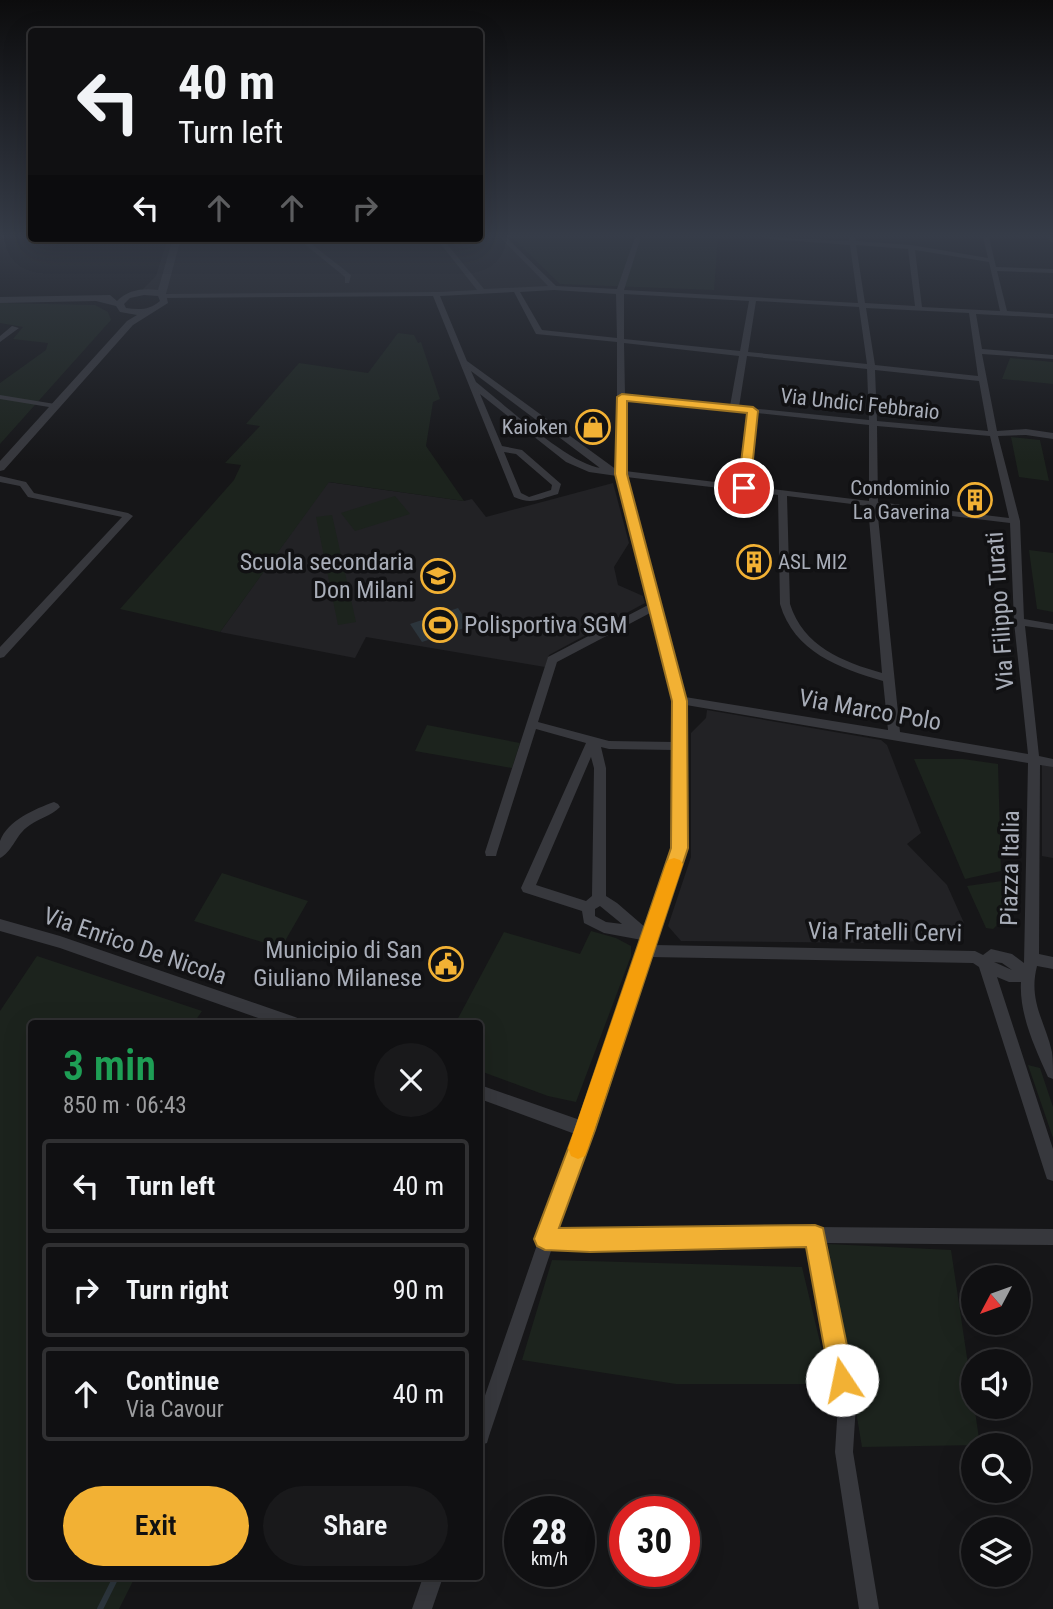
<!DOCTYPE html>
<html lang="en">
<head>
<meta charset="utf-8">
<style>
	body { margin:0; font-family:"Roboto Condensed",sans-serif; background:#19191b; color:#f1f3f6; height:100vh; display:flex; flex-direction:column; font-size:26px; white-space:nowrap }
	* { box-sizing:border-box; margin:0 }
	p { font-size:23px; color:#9c9d9f }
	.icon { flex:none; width:38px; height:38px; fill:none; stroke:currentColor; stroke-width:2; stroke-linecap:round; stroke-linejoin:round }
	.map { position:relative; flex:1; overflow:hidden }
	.panel { position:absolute; left:28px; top:1020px; width:455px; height:560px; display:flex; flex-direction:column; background:#101012; border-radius:7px; box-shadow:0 7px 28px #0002,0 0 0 2px #303032 }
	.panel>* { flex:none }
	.hud { position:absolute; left:28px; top:28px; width:455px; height:214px; border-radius:7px; box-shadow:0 7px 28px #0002,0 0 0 2px #303032; background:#101012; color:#f1f3f6; overflow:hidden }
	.needle { width:46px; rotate:229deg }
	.tools { position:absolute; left:961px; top:1265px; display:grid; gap:14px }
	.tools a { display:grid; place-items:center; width:70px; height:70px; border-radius:50%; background:#101012; box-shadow:0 7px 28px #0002,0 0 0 2px #303032; font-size:35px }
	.speed { position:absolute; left:504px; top:1496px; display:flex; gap:14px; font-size:35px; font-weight:700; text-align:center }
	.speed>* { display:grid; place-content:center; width:91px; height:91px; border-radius:50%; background:#101012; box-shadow:0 7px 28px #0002,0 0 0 2px #303032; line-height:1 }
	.speed small { font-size:18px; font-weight:400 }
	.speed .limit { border:10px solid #d22; background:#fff; color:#111 }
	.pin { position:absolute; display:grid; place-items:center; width:60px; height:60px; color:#fff; margin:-30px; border:4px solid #fff; border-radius:50%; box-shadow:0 2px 7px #0007 }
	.me { position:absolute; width:77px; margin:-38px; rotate:349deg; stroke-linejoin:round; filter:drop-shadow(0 0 5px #0008) }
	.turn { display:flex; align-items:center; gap:24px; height:147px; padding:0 35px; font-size:32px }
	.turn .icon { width:91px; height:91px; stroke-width:2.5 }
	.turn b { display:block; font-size:49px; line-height:60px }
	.lanes { display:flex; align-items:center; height:66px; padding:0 35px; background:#0003; justify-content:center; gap:35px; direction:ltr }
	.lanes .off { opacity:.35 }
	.round { display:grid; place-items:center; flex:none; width:74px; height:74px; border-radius:37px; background:#19191b }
	.summary { display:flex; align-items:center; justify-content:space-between; height:119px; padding:0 35px }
	h1 { font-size:42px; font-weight:600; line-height:52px; color:#1e9e55 }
	.cta { display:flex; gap:14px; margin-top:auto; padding:14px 35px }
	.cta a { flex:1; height:80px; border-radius:42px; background:#f2b134; color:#111; font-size:28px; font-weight:600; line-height:80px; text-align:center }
	.cta a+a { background:#19191b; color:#f1f3f6 }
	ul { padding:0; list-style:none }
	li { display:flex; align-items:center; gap:21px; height:94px; margin:0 14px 10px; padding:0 21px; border:4px solid #303032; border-radius:7px }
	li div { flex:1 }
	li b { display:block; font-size:26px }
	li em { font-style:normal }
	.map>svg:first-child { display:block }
</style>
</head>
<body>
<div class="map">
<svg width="1053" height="1609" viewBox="0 0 1053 1609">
	<rect width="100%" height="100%" fill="#161618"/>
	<path fill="#222225" d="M480,237H501L550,287L436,292L189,296L141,291L156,276L168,238Z
		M328,482L464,501L472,499L486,517L613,483L629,543L614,567L618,585L643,596L645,603L549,655L545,667L366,637L355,658L220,632Z
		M707,710L881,740L887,745L921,833L907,844L947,885L964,923V939L875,943L681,941L668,926L691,857V733L706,718Z
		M1042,765L1053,766V858L1042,856Z"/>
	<path fill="#1c231d" d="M512,237H598L641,241L643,237H718L714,290L560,284Z
		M0,303L95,305L108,312L111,320L0,444V383L46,350L48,343L13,339L23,327L0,323Z
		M398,333L414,335L418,343L421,342L440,399L433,402L426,446L464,501L329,482L220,632L120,609L234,480L241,465L225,463L260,426L246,424L299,363L368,373Z
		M1010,358L1053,362V384L1002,379Z
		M1011,437L1040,440L1049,481L1019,477Z
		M395,496L410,514L355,531L341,513Z
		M332,515L356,622L338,625L316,517Z
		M1029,550L1053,553V612L1037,609Z
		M427,725L520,743L512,768L415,751Z
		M914,759H963L998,764L1001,871L965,879Z
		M222,873L308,901L281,948L194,921Z
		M1002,881V920L993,929L986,928L967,886Z
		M591,931L616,938L631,946V956L576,1102L548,1096L480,1071V1024H455L504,932L580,954Z
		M37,956L202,1011L193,1024H32V1577H135L119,1609H0V1011Z
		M1028,1065L1040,1068L1053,1107V1138Z
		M828,1244L951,1250L980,1445L862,1447Z
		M552,1260L802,1267L830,1384H676L522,1360Z"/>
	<path fill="#2c353c" d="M458,608L470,626L422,642L410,624Z"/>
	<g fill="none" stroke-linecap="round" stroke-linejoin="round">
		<path stroke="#2c353c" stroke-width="6" d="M100,1609L116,1577"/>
		<path fill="#37383d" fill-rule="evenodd" d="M500,237H506L556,286L617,289L635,237H641L624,290L858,303L850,245L770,239L767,237L849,241V237H855L856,241L911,245L988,258L983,237H989L996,267L1053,269V273L997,271L1007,311L1053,314V318L976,314L982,349L1053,355V359L982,354L997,431L1026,429L1053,433V439L1026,435L998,436L1020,521L1024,619L1053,624V630L1025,626L1039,756L1053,759V767L1040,765L1039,954L1053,957V969L1037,966C1028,1001 1045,1021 1052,1052C1053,1060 1053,1070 1053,1079L1048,1077C1035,1048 1019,1014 1021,982H1009L997,977L1053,1149V1181L1047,1179L1045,1173L979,967L973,963L650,957L558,1231L590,1233L815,1227L1053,1229V1245L825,1243L856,1404L853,1452L879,1609H859L835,1452L838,1404L808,1244L590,1249L552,1248L489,1436L487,1443L480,1445V1410L538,1242L537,1239L541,1232L575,1134L480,1099V1085L580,1120L642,940L604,933L584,923L582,911L523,892L521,888L586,743L536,729L497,852L496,856H486L485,852L548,657L650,604L617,476L589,472L566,462L480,394L502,446L522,450L561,484L558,494C539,499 532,505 514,497L433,296L163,298L159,296L163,294L436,292L477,290L436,238H442L484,289L548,286ZM856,245L908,249L915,306L865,303ZM915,250L989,262L1000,311L922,307ZM554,290L616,294L617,338L542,330L520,292ZM514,292L536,334L617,342V470L467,361L440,296ZM624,294L749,301L740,351L624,339ZM756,301L859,307L867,364L748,352ZM866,308L969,313L978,376L875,365ZM624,343L739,356L730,406L625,395ZM747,356L867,369L869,420L739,407ZM875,370L979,381L988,431L877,421ZM471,371L600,468H601C569,465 504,404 476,382ZM625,400L749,413L740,485L625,471ZM757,413L869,425V501L749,486ZM877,426L990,436L1009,518L878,502ZM504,452L516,454L552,485L551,490L529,497L521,493ZM626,477L778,495L780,604C794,652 839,668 883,681L888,730L685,697ZM787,496L868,506L882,673C843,662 803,646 790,604ZM877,507L1010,523L1014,622L1028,754L900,732ZM652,612L674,701V742L609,741L538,722L557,662ZM686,705L1028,763L1024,963L1012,954L991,949L983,955L975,951L654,945L686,848ZM601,747L609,749L674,750V848L646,928L617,903L606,896V768ZM591,757L594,768L592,896L586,901L536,885ZM600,906L622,924L606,922L595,916V909ZM994,962L1002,963L1012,970Z
			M1048,237H1053V243L1051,242Z
			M297,238H304L351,275L349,283H345V277Z
			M12,326L19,328L0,342V336Z
			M0,395L55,404L59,406L55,408L0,399Z
			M0,476L26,482L34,493L128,513L133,516L4,657L0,658V647L122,517L28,497L20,486L0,482Z
			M54,802L58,804L60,807C52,816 36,819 26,828C16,836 11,853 0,858C0,853 0,846 0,841C8,820 35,809 54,802Z
			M0,919L60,936L295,1017L300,1019L302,1024H275L60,948L0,931Z
			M423,1577H443L432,1609H412Z"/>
		<path fill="#37383d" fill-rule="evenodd" d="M173,238H181L166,294L168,303L133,325L4,470L0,471V461L127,321L137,315L120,312L116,306L96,301L0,303V297L110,295L117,301C128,290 142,288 158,290ZM144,295L158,296L160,301C150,310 139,310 126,308L124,304L130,298Z"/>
	</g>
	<linearGradient id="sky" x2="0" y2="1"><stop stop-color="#0c0c0d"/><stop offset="0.51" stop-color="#363c48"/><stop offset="1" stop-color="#363c48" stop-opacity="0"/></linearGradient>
	<rect width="1053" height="462" fill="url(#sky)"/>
	<path fill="#f2b134" stroke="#9d7322" stroke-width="2" d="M622,394L753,407L758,411L750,488L744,492L738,488L747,413L627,401V474L687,701L688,848L595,1130L559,1228L815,1225L823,1228L854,1380L850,1388L842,1391L834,1388L830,1380L806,1247L590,1252L545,1250L537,1246L534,1239L575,1130L671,848L672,701L615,474L617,397Z"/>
	<path fill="#f59e0b" d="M674,858L680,860L683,864L588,1148L585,1156L578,1159L571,1156L568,1148L666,864L668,860Z"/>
	<defs>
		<g id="shop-ring" transform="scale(1.75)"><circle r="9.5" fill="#111113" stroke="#f2b134" stroke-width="1.5"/><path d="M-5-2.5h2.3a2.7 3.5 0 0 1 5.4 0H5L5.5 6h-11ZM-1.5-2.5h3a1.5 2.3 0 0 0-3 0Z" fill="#f2b134"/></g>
		<g id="building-ring" transform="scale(1.75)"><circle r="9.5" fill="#111113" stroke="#f2b134" stroke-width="1.5"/><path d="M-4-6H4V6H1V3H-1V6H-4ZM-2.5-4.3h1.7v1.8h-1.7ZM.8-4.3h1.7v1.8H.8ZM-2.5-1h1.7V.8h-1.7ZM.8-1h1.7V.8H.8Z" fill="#f2b134"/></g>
		<g id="school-ring" transform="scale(1.75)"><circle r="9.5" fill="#111113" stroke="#f2b134" stroke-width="1.5"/><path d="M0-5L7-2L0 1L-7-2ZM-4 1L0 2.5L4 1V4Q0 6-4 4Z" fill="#f2b134"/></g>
		<g id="stadium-ring" transform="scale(1.75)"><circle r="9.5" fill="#111113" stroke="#f2b134" stroke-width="1.5"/><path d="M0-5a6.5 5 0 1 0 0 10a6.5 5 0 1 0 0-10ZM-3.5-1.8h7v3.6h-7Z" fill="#f2b134"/></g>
		<g id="civic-ring" transform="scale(1.75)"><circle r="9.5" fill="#111113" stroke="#f2b134" stroke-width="1.5"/><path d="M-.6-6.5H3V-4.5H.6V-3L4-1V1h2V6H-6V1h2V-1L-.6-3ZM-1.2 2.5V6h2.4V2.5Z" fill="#f2b134"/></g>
	</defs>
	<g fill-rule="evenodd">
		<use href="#shop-ring" x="593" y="427"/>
		<use href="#building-ring" x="975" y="500"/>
		<use href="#building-ring" x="754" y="562"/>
		<use href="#school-ring" x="438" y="576"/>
		<use href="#stadium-ring" x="440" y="625"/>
		<use href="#civic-ring" x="446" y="964"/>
	</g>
	<g text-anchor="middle" stroke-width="7" stroke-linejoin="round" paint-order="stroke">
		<g font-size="21" fill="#a8adb8" stroke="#111113">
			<text transform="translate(860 404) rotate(6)" y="7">Via Undici Febbraio</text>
		</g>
		<g font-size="21" fill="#a8adb8" stroke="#111113" text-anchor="end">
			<text x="568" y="434">Kaioken</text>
			<text x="950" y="495">Condominio<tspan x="950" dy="24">La Gaverina</tspan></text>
			<text x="778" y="569" text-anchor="start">ASL MI2</text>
		</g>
		<g font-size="24" fill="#a8adb8" stroke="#111113" text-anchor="end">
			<text x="414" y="570">Scuola secondaria<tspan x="414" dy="28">Don Milani</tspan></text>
			<text x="464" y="633" text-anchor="start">Polisportiva SGM</text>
			<text x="422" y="958">Municipio di San<tspan x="422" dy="28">Giuliano Milanese</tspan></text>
		</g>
		<g font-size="24" fill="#a8adb8" stroke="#111113">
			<text transform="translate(1000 611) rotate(-94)" y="8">Via Filippo Turati</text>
			<text transform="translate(870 710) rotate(10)" y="8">Via Marco Polo</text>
			<text transform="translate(1010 868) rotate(-89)" y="8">Piazza Italia</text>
			<text transform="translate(885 932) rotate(1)" y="8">Via Fratelli Cervi</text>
			<text transform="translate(135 946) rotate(19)" y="8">Via Enrico De Nicola</text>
		</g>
	</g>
</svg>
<div class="tools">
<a><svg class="needle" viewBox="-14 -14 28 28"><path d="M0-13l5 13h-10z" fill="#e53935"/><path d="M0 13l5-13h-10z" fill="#9c9d9f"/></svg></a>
<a><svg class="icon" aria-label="sound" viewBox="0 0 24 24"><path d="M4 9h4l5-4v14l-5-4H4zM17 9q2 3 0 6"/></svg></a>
<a><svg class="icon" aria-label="search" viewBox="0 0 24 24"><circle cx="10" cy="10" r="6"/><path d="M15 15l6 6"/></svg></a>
<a><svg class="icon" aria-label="layers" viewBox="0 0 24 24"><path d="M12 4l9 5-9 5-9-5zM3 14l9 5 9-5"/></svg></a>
</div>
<div class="speed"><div>28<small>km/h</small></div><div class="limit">30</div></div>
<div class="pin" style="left:744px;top:488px;background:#d93025"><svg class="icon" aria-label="arrive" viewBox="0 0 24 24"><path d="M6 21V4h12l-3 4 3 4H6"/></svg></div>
<svg class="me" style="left:842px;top:1380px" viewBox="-20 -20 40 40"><circle r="19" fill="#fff"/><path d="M0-13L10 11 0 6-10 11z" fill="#f2b134"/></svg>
<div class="hud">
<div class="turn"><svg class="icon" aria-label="left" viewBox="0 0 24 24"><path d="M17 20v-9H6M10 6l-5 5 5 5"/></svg><div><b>40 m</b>Turn left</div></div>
<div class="lanes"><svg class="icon" aria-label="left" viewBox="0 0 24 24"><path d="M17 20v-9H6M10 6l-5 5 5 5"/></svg><svg class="icon off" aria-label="ahead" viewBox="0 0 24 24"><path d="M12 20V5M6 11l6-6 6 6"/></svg><svg class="icon off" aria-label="ahead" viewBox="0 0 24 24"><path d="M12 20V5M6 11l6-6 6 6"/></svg><svg class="icon off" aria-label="right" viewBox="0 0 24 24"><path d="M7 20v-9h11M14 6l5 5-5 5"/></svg></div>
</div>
<section class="panel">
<div class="summary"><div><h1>3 min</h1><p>850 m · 06:43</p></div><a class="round"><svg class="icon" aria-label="close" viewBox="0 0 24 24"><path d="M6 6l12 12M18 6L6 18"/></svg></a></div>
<ul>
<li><svg class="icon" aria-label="left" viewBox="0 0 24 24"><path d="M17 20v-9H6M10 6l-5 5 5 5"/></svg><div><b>Turn left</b></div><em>40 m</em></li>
<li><svg class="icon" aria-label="right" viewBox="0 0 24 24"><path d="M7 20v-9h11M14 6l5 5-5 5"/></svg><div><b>Turn right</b></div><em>90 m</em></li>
<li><svg class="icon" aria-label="ahead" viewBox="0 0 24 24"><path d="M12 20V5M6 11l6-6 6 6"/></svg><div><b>Continue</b><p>Via Cavour</p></div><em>40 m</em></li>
</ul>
<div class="cta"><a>Exit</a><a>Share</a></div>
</section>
</div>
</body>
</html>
